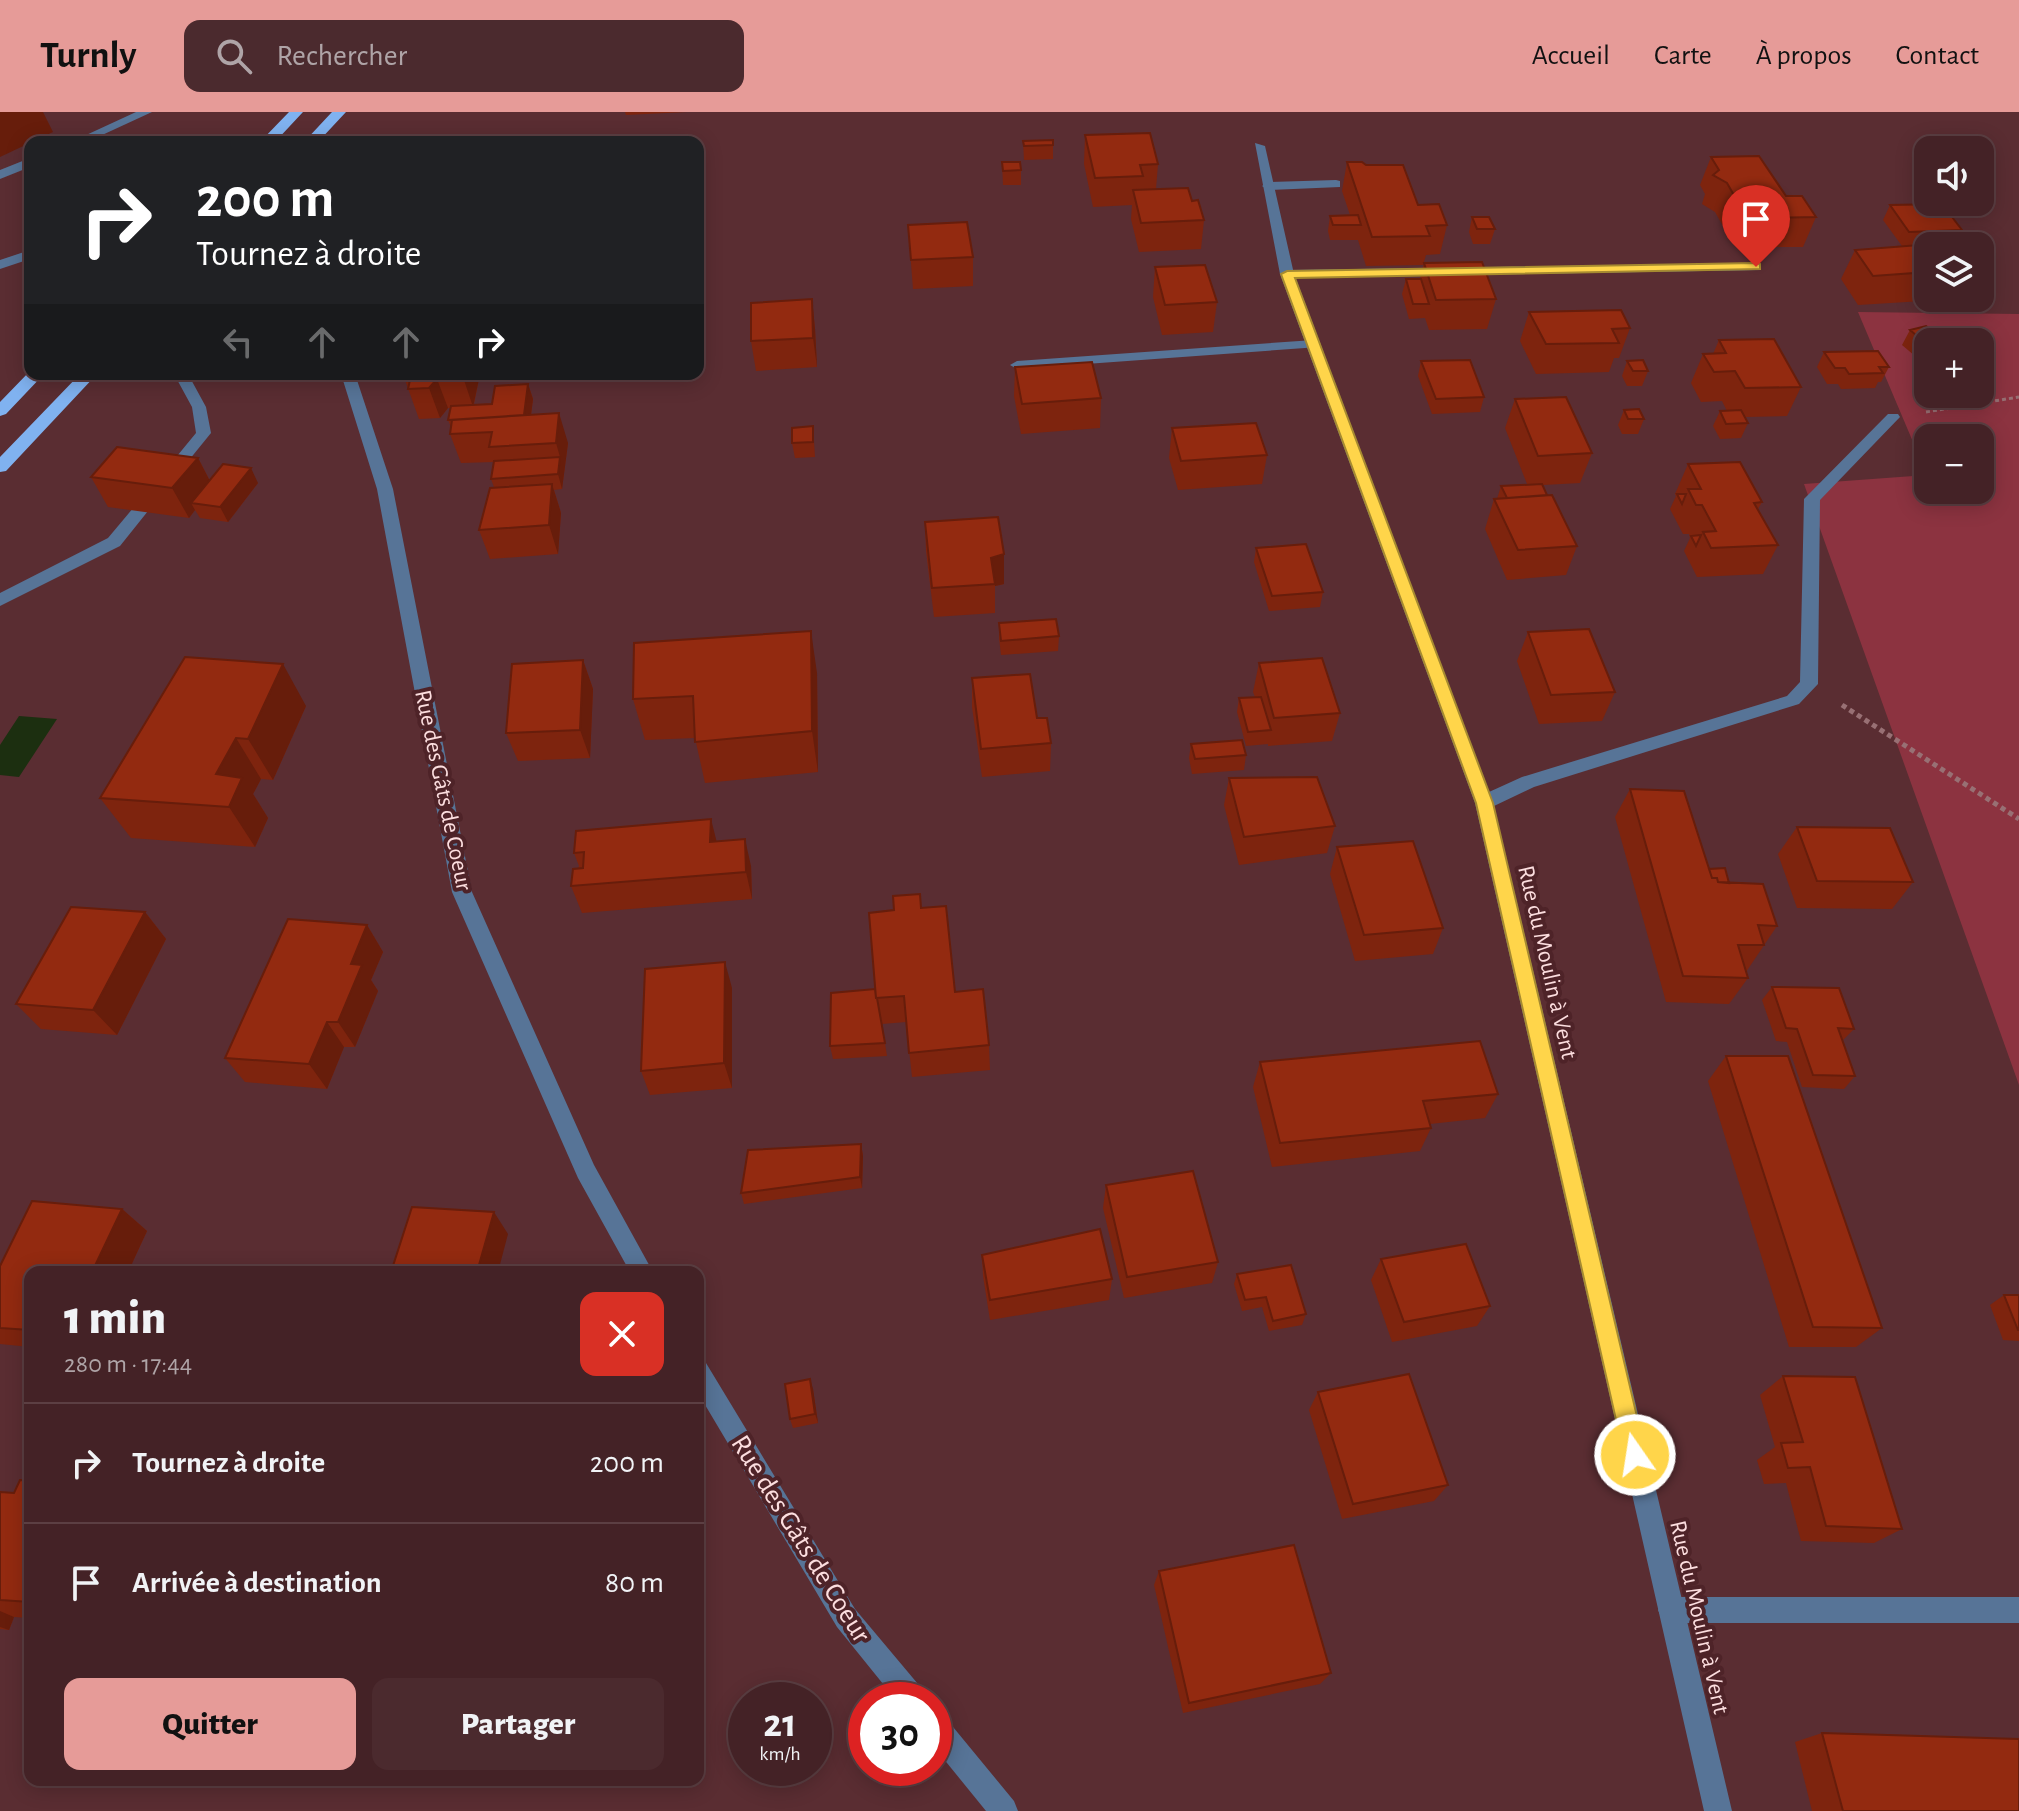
<!DOCTYPE html>
<html lang="fr">
<head>
<meta charset="utf-8">
<style>
	body { margin:0; font-family:"Alegreya Sans",sans-serif; background:#4b2a2e; color:#f1f3f6; height:100vh; display:flex; flex-direction:column; font-size:30px; white-space:nowrap }
	* { box-sizing:border-box; margin:0 }
	p { font-size:26px; color:#afa4a7 }
	.icon { flex:none; width:44px; height:44px; fill:none; stroke:currentColor; stroke-width:2; stroke-linecap:round; stroke-linejoin:round }
	.map { position:relative; flex:1; overflow:hidden }
	.drawer { position:absolute; left:24px; top:1154px; width:680px; height:520px; display:flex; flex-direction:column; background:#442226; border-radius:16px; box-shadow:0 4px 20px #0003,0 0 0 2px #5c3f43 }
	.drawer>* { flex:none }
	.guide { position:absolute; left:24px; top:24px; width:680px; height:244px; border-radius:16px; box-shadow:0 4px 20px #0003,0 0 0 2px #5c3f43; background:#202124; color:#fff; overflow:hidden }
	.buttons { position:absolute; left:1914px; top:24px; display:grid; gap:16px }
	.buttons a { display:grid; place-items:center; width:80px; height:80px; border-radius:16px; background:#442226; box-shadow:0 4px 20px #0003,0 0 0 2px #5c3f43; font-size:40px }
	.speed { position:absolute; left:728px; top:1570px; display:flex; gap:16px; font-size:40px; font-weight:700; text-align:center }
	.speed>* { display:grid; place-content:center; width:104px; height:104px; border-radius:50%; background:#442226; box-shadow:0 4px 20px #0003,0 0 0 2px #5c3f43; line-height:1 }
	.speed small { font-size:20px; font-weight:400 }
	.speed .limit { border:12px solid #d22; background:#fff; color:#111 }
	.pin { position:absolute; display:grid; place-items:center; width:68px; height:68px; color:#fff; margin:-82px -34px; border-radius:50% 50% 50% 0; rotate:-45deg; box-shadow:0 0 8px #0007 }
	.pin .icon { rotate:45deg }
	.me { position:absolute; width:88px; margin:-44px; rotate:347deg; stroke-linejoin:round; filter:drop-shadow(0 0 6px #0008) }
	.turn { display:flex; align-items:center; gap:28px; height:168px; padding:0 40px; font-size:36px }
	.turn .icon { width:104px; height:104px; stroke-width:2.5 }
	.turn b { display:block; font-size:56px; line-height:68px }
	.lanes { display:flex; align-items:center; height:76px; padding:0 40px; background:#0003; justify-content:center; gap:40px; direction:ltr }
	.lanes .off { opacity:.35 }
	.round { display:grid; place-items:center; flex:none; width:84px; height:84px; border-radius:16px; background:#4b2a2e }
	.head { display:flex; align-items:center; justify-content:space-between; height:136px; padding:0 40px }
	h1 { font-size:48px; font-weight:800; line-height:60px }
	.button { display:flex; gap:16px; margin-top:auto; padding:16px 40px }
	.button a { flex:1; height:92px; border-radius:16px; background:#e69b98; color:#111; font-size:32px; font-weight:800; line-height:92px; text-align:center }
	.button a+a { background:#4b2a2e; color:#f1f3f6 }
	ul { padding:0; list-style:none }
	li { display:flex; align-items:center; gap:24px; height:120px; padding:0 40px; border-top:2px solid #5c3f43 }
	li div { flex:1 }
	li b { display:block; font-size:30px }
	li em { font-style:normal }
	header { display:flex; align-items:center; gap:48px; box-sizing:border-box; height:112px; padding:0 40px; background:#e69b98; color:#111 }
	header strong { font-size:38px }
	nav { display:flex; gap:44px; margin-inline-start:auto; font-size:28px }
	.search { width:560px; height:72px; background:#4b2a2e; display:flex; align-items:center; gap:20px; box-sizing:border-box; padding:0 28px; border-radius:16px; color:#afa4a7; font-size:30px }
	.map>svg:first-child { display:block }
</style>
</head>
<body>
<header>
<strong>Turnly</strong>
<div class="search"><svg class="icon" aria-label="search" viewBox="0 0 24 24"><circle cx="10" cy="10" r="6"/><path d="M15 15l6 6"/></svg>Rechercher</div>
<nav><a>Accueil</a><a>Carte</a><a>À propos</a><a>Contact</a></nav>
</header>
<div class="map">
<svg width="2019" height="1699" viewBox="0 0 2019 1699">
	<rect width="100%" height="100%" fill="#5a2d32"/>
	<path fill="#8c3340" fill-rule="evenodd" d="M1858,200L2019,202V973L1804,372L1927,363ZM1928,230H1980V282H1928ZM1928,326H1980V378H1928Z"/>
	<path fill="#1c2f10" d="M19,604L57,607L19,665L0,663V633Z"/>
	<g fill="none" stroke-linecap="round" stroke-linejoin="round">
		<path stroke="#987074" stroke-width="3" stroke-dasharray="4 3" stroke-linecap="butt" d="M1926,300L2019,285"/>
		<path stroke="#987074" stroke-width="5" stroke-dasharray="5 4" stroke-linecap="butt" d="M1842,593L2019,707"/>
		<path fill="#577497" fill-rule="evenodd" d="M136,0H152L87,30H71Z
			M30,46V55L0,67V58Z
			M1336,68L1340,69V75L1268,78L1262,74L1268,70Z
			M30,138V147L0,157V148Z
			M1756,151L1761,152V158L1287,166L1280,162L1287,158Z
			M1314,228L1321,232L1319,235L1017,257L1010,253L1017,249Z
			M174,262H188L206,295L211,321L172,369L167,371L159,366L196,321L192,295Z
			M140,394L148,399L120,434L0,494V481L108,426L134,395Z
			M1671,1485H2019V1511H1671L1662,1507L1658,1498L1662,1489Z"/>
		<path fill="#577497" fill-rule="evenodd" d="M1255,31L1265,34L1294,162L1489,680L1522,665L1787,584L1800,570L1804,387L1888,302H1898L1900,305L1820,388L1818,572L1799,592L1534,675L1494,694L1732,1699H1704L1475,691L1280,162Z
			M341,262H355L393,377L472,780L594,1053L653,1160H630L578,1066L452,780L377,377Z
			M698,1247L706,1251L855,1497L923,1578L926,1588H896L837,1515L698,1281Z
			M934,1600L944,1604L1014,1689L1018,1699H986L934,1635Z"/>
		<path fill="#80b2f0" fill-rule="evenodd" d="M289,0H303L275,30H260Z
			M332,0H346L318,30H304Z
			M30,259V262H44L6,302L0,304V290Z
			M80,262H97L6,359L0,360V345Z"/>
	</g>
	<path fill="#7e240e" d="M625,0H687L626,3Z
		M1085,23L1158,52L1156,77L1192,89L1204,108L1201,137L1139,140L1131,107L1132,93L1093,95L1084,52Z
		M1023,29L1053,33V47L1024,48Z
		M1711,45L1786,84L1816,105L1803,135H1759L1747,114H1723L1715,100L1702,92L1705,82L1700,73Z
		M1002,50L1021,58V73H1003Z
		M1347,50L1366,53L1447,113L1440,142L1426,143L1423,153L1366,154L1358,128H1330L1328,119L1330,104L1350,103L1342,79Z
		M1890,93L1962,118L1954,133L1928,134V186H1940L1939,188L1858,193L1841,167L1855,138L1902,134L1883,108Z
		M1472,105L1495,117L1490,132H1473L1469,120Z
		M908,113L973,145V174L913,177Z
		M1424,151L1496,187L1487,217L1429,218L1425,206L1409,207L1402,182L1406,167H1420Z
		M1155,155L1217,190L1213,220L1162,223L1153,185Z
		M812,187L815,217L817,255L756,259L751,229Z
		M1529,200L1630,216L1619,246H1614L1609,260L1536,262L1520,229Z
		M1910,218L1928,230V240L1915,244L1902,233Z
		M1719,228L1801,275L1787,304L1745,305L1748,311L1741,326L1720,327L1713,314L1720,299H1727L1722,289L1701,290L1691,271L1703,242H1713Z
		M1824,240L1889,255L1881,270H1878L1875,276L1841,277L1838,272H1827L1817,255Z
		M1421,249L1484,285L1480,300L1432,302L1418,264Z
		M1627,249L1648,259L1642,274H1627L1622,264Z
		M1015,255L1101,286L1100,316L1021,322L1014,284Z
		M407,262H480L474,292H492L528,272L533,287L531,303L568,331L562,377L554,378L561,401L558,442L490,447L479,418L494,375L491,367L494,350L461,351L450,322L451,315L448,308L451,296H448L440,306L419,307L405,268Z
		M1515,287L1592,341L1580,371L1543,373L1547,383L1577,434L1566,463L1507,468L1485,417L1494,387H1497L1501,374L1527,372L1505,316Z
		M1624,298L1644,307L1638,322H1622L1618,313Z
		M813,314L815,345L795,346L792,331Z
		M1172,316L1267,343L1262,372L1178,378L1169,346Z
		M198,346L210,369L258,371L228,410L200,406L195,398L189,406L108,395L91,365Z
		M1688,352L1762,390L1758,397L1778,433L1763,462L1697,465L1684,439L1690,426L1689,422H1683L1670,397L1676,384L1675,382Z
		M925,410L1004,442V472L995,474V501L934,505L926,439Z
		M1256,436L1323,480L1320,495L1269,499L1254,450Z
		M999,511L1059,524L1058,539L1001,543L999,526Z
		M1528,520L1615,580L1602,609L1539,612L1517,549Z
		M583,548L593,577L590,646L518,649L506,621Z
		M1259,551L1340,601L1332,629L1268,634V632L1246,634L1237,600L1239,586L1255,585L1253,580Z
		M817,561L818,660L705,671L695,626L645,628L633,587Z
		M972,566L1037,606L1051,631L1050,659L982,665L972,595Z
		M306,594L273,668L261,667L253,682L268,706L255,735L131,726L100,686Z
		M1191,632L1246,643L1244,658L1192,662L1189,646Z
		M1229,666L1335,714L1327,741L1239,753L1224,693Z
		M1630,677L1709,757L1729,771L1777,814L1746,860L1748,866L1729,892L1666,890L1615,705Z
		M1797,715L1913,770L1892,797L1797,796L1778,742Z
		M716,729L751,754L752,787L582,801L571,774L579,754L574,741Z
		M1337,735L1443,816L1433,842L1355,849L1330,762Z
		M921,796L955,880L989,933L990,958L912,965L906,910L882,912L887,944L833,947L830,934L875,877Z
		M145,800L166,827L117,923L41,917L16,892Z
		M367,813L383,840L371,868L378,879L355,935H344L327,977L245,970L225,946Z
		M1772,875L1854,917L1842,929L1855,964L1844,977L1802,975L1787,930L1776,929L1762,888Z
		M732,876V976L650,983L641,959Z
		M1726,944L1882,1216L1856,1235H1789L1708,969Z
		M1260,950L1498,982L1485,1006L1430,1012L1431,1016L1420,1039L1272,1055L1253,975Z
		M861,1032L863,1044L862,1076L744,1092L741,1081Z
		M1106,1073L1218,1150L1212,1171L1124,1186L1103,1096Z
		M122,1097L147,1119L128,1160H30V1235L0,1232V1154Z
		M982,1143L1112,1167L1109,1188L990,1208L983,1164Z
		M1381,1147L1490,1194L1477,1214L1392,1230L1371,1168Z
		M1237,1162L1306,1202L1302,1213L1269,1219L1262,1195L1242,1199L1234,1172Z
		M2004,1183H2019V1229L2003,1228L1990,1193Z
		M1783,1264L1902,1417L1874,1431L1801,1429L1786,1371L1764,1372L1757,1348L1775,1335L1760,1283Z
		M813,1277L818,1311L793,1316L790,1307Z
		M1318,1280L1448,1373L1434,1389L1342,1407L1309,1298Z
		M30,1369V1506L14,1505L9,1518L0,1517V1380L14,1381Z
		M1159,1459L1331,1561L1320,1572L1183,1601L1154,1473Z
		M1822,1621L2019,1699H1812L1795,1630Z"/>
	<path fill="#671d0b" d="M0,0H43L53,20L0,45Z
		M812,187L815,217L817,255L813,226Z
		M1939,225L1936,230H1928V240L1915,244L1923,229Z
		M464,262H480L473,295L463,265Z
		M437,267L448,296L440,306L429,276Z
		M528,272L533,287L529,318L524,303Z
		M559,301L568,331L562,377L558,362L560,345L556,331Z
		M198,346L213,375L191,391L195,398L189,406L172,376Z
		M251,356L258,371L228,410L220,395Z
		M552,372L561,401L558,442L549,413Z
		M1004,442V472L995,474L991,446Z
		M811,519L817,561L818,660L812,619Z
		M583,548L593,577L590,646L580,618Z
		M283,552L306,594L273,668L248,627Z
		M236,626L261,667L253,682L268,706L255,735L229,695L216,662Z
		M711,707L718,735L710,730Z
		M745,727L751,754L752,787L746,760Z
		M145,800L166,827L117,923L93,898Z
		M367,813L383,840L371,868L378,879L355,935L338,910L351,852Z
		M725,850L732,876V976L724,951Z
		M327,910L344,935L327,977L309,952Z
		M861,1032L863,1044L862,1076L860,1065Z
		M122,1097L147,1119L128,1160H92Z
		M494,1100L508,1122L498,1160H477Z
		M810,1267L813,1277L818,1311L815,1302Z
		M0,1499L14,1505L9,1518L0,1515Z"/>
	<path fill="#932a10" stroke="#671d0b" stroke-width="2" d="M1150,21L1158,52L1140,53L1143,64L1095,66L1085,23Z
		M1053,28V33L1024,34L1023,29Z
		M1759,44L1786,84H1802L1816,105L1772,106L1759,84L1735,85L1727,71L1713,63L1719,58L1711,45Z
		M1002,50H1020L1021,58L1003,59Z
		M1347,50H1362L1366,53H1403L1418,93L1439,92L1447,113L1426,114L1430,124L1372,125Z
		M1188,76L1192,89L1198,88L1204,108L1141,111L1133,78Z
		M1942,92L1962,118L1909,120L1890,93Z
		M1358,103L1361,113H1333L1330,104Z
		M1472,105H1489L1495,117H1477Z
		M967,110L973,145L911,148L908,113Z
		M1932,132L1937,134H1928V160L1873,164L1855,138Z
		M1482,150L1496,187L1436,188L1424,151Z
		M1205,153L1217,190L1165,193L1155,155Z
		M1406,167H1421L1429,192H1413Z
		M812,187L813,226L751,229V191Z
		M1621,198L1630,216L1612,217L1619,231L1546,232L1529,200Z
		M1926,214L1939,225L1923,229L1910,218Z
		M1774,227L1801,275L1745,276L1735,259L1714,260L1703,242L1726,241L1719,228Z
		M1878,239L1889,255H1879L1883,261L1849,262L1845,256H1835L1824,240Z
		M1470,248L1484,285L1436,287L1421,249Z
		M1643,248L1648,259H1633L1627,249Z
		M1092,250L1101,286L1022,292L1015,255Z
		M407,262H464L463,265L437,267L429,276L408,277L410,268H405Z
		M528,272L524,303L448,308L451,294L492,292L495,274Z
		M1566,285L1592,341L1538,344L1515,287Z
		M1639,297L1644,307H1628L1624,298Z
		M1741,298L1748,311L1726,312L1720,299Z
		M559,301L556,331L489,335L492,320L450,322L452,308Z
		M1256,311L1267,343L1181,349L1172,316Z
		M813,314V330L792,331V316Z
		M117,335L198,346L172,376L91,365Z
		M560,345L558,362L491,367L494,349Z
		M1740,350L1762,390L1754,391L1778,433L1711,436L1703,420L1716,419L1702,393H1696L1688,377H1701L1688,352Z
		M223,352L251,356L220,395L191,391Z
		M552,372L549,413L479,418L490,376Z
		M1542,372L1547,383L1507,386L1501,374Z
		M1677,382H1686L1682,392Z
		M1552,383L1577,434L1518,438L1494,387Z
		M998,405L1004,442L991,446L995,472L932,476L925,410Z
		M1701,423L1696,434L1691,424Z
		M1306,432L1323,480L1272,484L1256,436Z
		M1056,507L1059,524L1001,529L999,511Z
		M1589,517L1615,580L1551,583L1528,520Z
		M811,519L812,619L695,630L693,584L633,587L634,531Z
		M185,545L283,552L248,627L236,626L216,662L242,666L229,695L100,686Z
		M1322,546L1340,601L1274,606L1259,551Z
		M583,548L580,618L506,621L512,552Z
		M1030,562L1037,606H1047L1051,631L981,637L972,566Z
		M1261,585L1271,618L1248,620L1239,586Z
		M1242,628L1246,643L1195,647L1191,632Z
		M1317,665L1335,714L1244,725L1229,666Z
		M1630,677L1684,679L1712,766H1717L1718,770L1763,772L1777,814L1758,813L1764,833H1738L1748,866L1683,864Z
		M711,707L710,730L745,727L746,760L571,774L573,757L583,756L584,740L574,741L576,719Z
		M1797,715L1890,716L1913,770L1817,769Z
		M1413,729L1443,816L1364,823L1337,735Z
		M1725,756L1729,771L1718,770L1717,766H1712L1709,757Z
		M920,782L921,796L946,794L955,880L983,877L989,933L909,941L904,884L876,886L869,801L894,798L893,784Z
		M71,795L145,800L93,898L16,892Z
		M288,807L367,813L351,852L362,853L338,910H327L309,952L225,946Z
		M725,850L724,951L641,959L645,857Z
		M1772,875L1839,876L1854,917L1838,916L1855,964L1813,963L1797,917L1786,916Z
		M875,877L876,886H877L885,931L830,934L831,881Z
		M1480,929L1498,982L1423,989L1431,1016L1280,1031L1260,950Z
		M1726,944H1788L1882,1216L1813,1215Z
		M861,1032L860,1065L741,1081L748,1038Z
		M1193,1059L1218,1150L1127,1165L1106,1073Z
		M32,1089L122,1097L92,1160H30V1218L0,1216V1154Z
		M412,1095L494,1100L477,1160H391Z
		M1100,1117L1112,1167L990,1188L982,1143Z
		M1466,1132L1490,1194L1404,1210L1381,1147Z
		M1291,1153L1306,1202L1273,1209L1266,1185L1245,1188L1237,1162Z
		M2004,1183H2019V1218H2018Z
		M1409,1262L1448,1373L1353,1392L1318,1280Z
		M1783,1264L1855,1265L1902,1417L1826,1414L1810,1355L1788,1356L1781,1331L1803,1330Z
		M810,1267L815,1302L790,1307L785,1272Z
		M20,1368L30,1369V1490L0,1488V1380L14,1381Z
		M1294,1433L1331,1561L1189,1591L1159,1459Z
		M1822,1621L2019,1627V1699H1843Z"/>
	<path fill="#ffd54a" stroke="#a68a30" stroke-width="2" d="M1756,151L1760,152V157L1295,166L1493,691L1646,1343L1643,1351L1635,1354L1627,1351L1624,1343L1476,691L1281,162L1287,159Z"/>
	<g text-anchor="middle" stroke-width="8" stroke-linejoin="round" paint-order="stroke">
		<g font-size="24" fill="#fcdedf" stroke="#4e2328">
			<text transform="translate(444 678) rotate(78)" y="8">Rue des Gâts de Coeur</text>
			<text transform="translate(1548 850) rotate(77)" y="8">Rue du Moulin à Vent</text>
			<text transform="translate(1700 1505) rotate(77)" y="8">Rue du Moulin à Vent</text>
		</g>
		<g font-size="28" fill="#fcdedf" stroke="#4e2328">
			<text transform="translate(802 1426) rotate(58)" y="10">Rue des Gâts de Coeur</text>
		</g>
	</g>
</svg>
<div class="buttons">
<a><svg class="icon" aria-label="sound" viewBox="0 0 24 24"><path d="M4 9h4l5-4v14l-5-4H4zM17 9q2 3 0 6"/></svg></a>
<a><svg class="icon" aria-label="layers" viewBox="0 0 24 24"><path d="M12 4l9 5-9 5-9-5zM3 14l9 5 9-5"/></svg></a>
<a>+</a>
<a>−</a>
</div>
<div class="speed"><div>21<small>km/h</small></div><div class="limit">30</div></div>
<div class="pin" style="left:1756px;top:155px;background:#d93025"><svg class="icon" aria-label="arrive" viewBox="0 0 24 24"><path d="M6 21V4h12l-3 4 3 4H6"/></svg></div>
<svg class="me" style="left:1635px;top:1343px" viewBox="-20 -20 40 40"><circle r="17" fill="#ffd54a" stroke="#fff" stroke-width="3"/><path d="M0-11L8 9 0 5-8 9z" fill="#fff"/></svg>
<div class="guide">
<div class="turn"><svg class="icon" aria-label="right" viewBox="0 0 24 24"><path d="M7 20v-9h11M14 6l5 5-5 5"/></svg><div><b>200 m</b>Tournez à droite</div></div>
<div class="lanes"><svg class="icon off" aria-label="left" viewBox="0 0 24 24"><path d="M17 20v-9H6M10 6l-5 5 5 5"/></svg><svg class="icon off" aria-label="ahead" viewBox="0 0 24 24"><path d="M12 20V5M6 11l6-6 6 6"/></svg><svg class="icon off" aria-label="ahead" viewBox="0 0 24 24"><path d="M12 20V5M6 11l6-6 6 6"/></svg><svg class="icon" aria-label="right" viewBox="0 0 24 24"><path d="M7 20v-9h11M14 6l5 5-5 5"/></svg></div>
</div>
<section class="drawer">
<div class="head"><div><h1>1 min</h1><p>280 m · 17:44</p></div><a class="round" style="background:#d93025;color:#fff"><svg class="icon" aria-label="close" viewBox="0 0 24 24"><path d="M6 6l12 12M18 6L6 18"/></svg></a></div>
<ul>
<li><svg class="icon" aria-label="right" viewBox="0 0 24 24"><path d="M7 20v-9h11M14 6l5 5-5 5"/></svg><div><b>Tournez à droite</b></div><em>200 m</em></li>
<li><svg class="icon" aria-label="arrive" viewBox="0 0 24 24"><path d="M6 21V4h12l-3 4 3 4H6"/></svg><div><b>Arrivée à destination</b></div><em>80 m</em></li>
</ul>
<div class="button"><a>Quitter</a><a>Partager</a></div>
</section>
</div>
</body>
</html>
